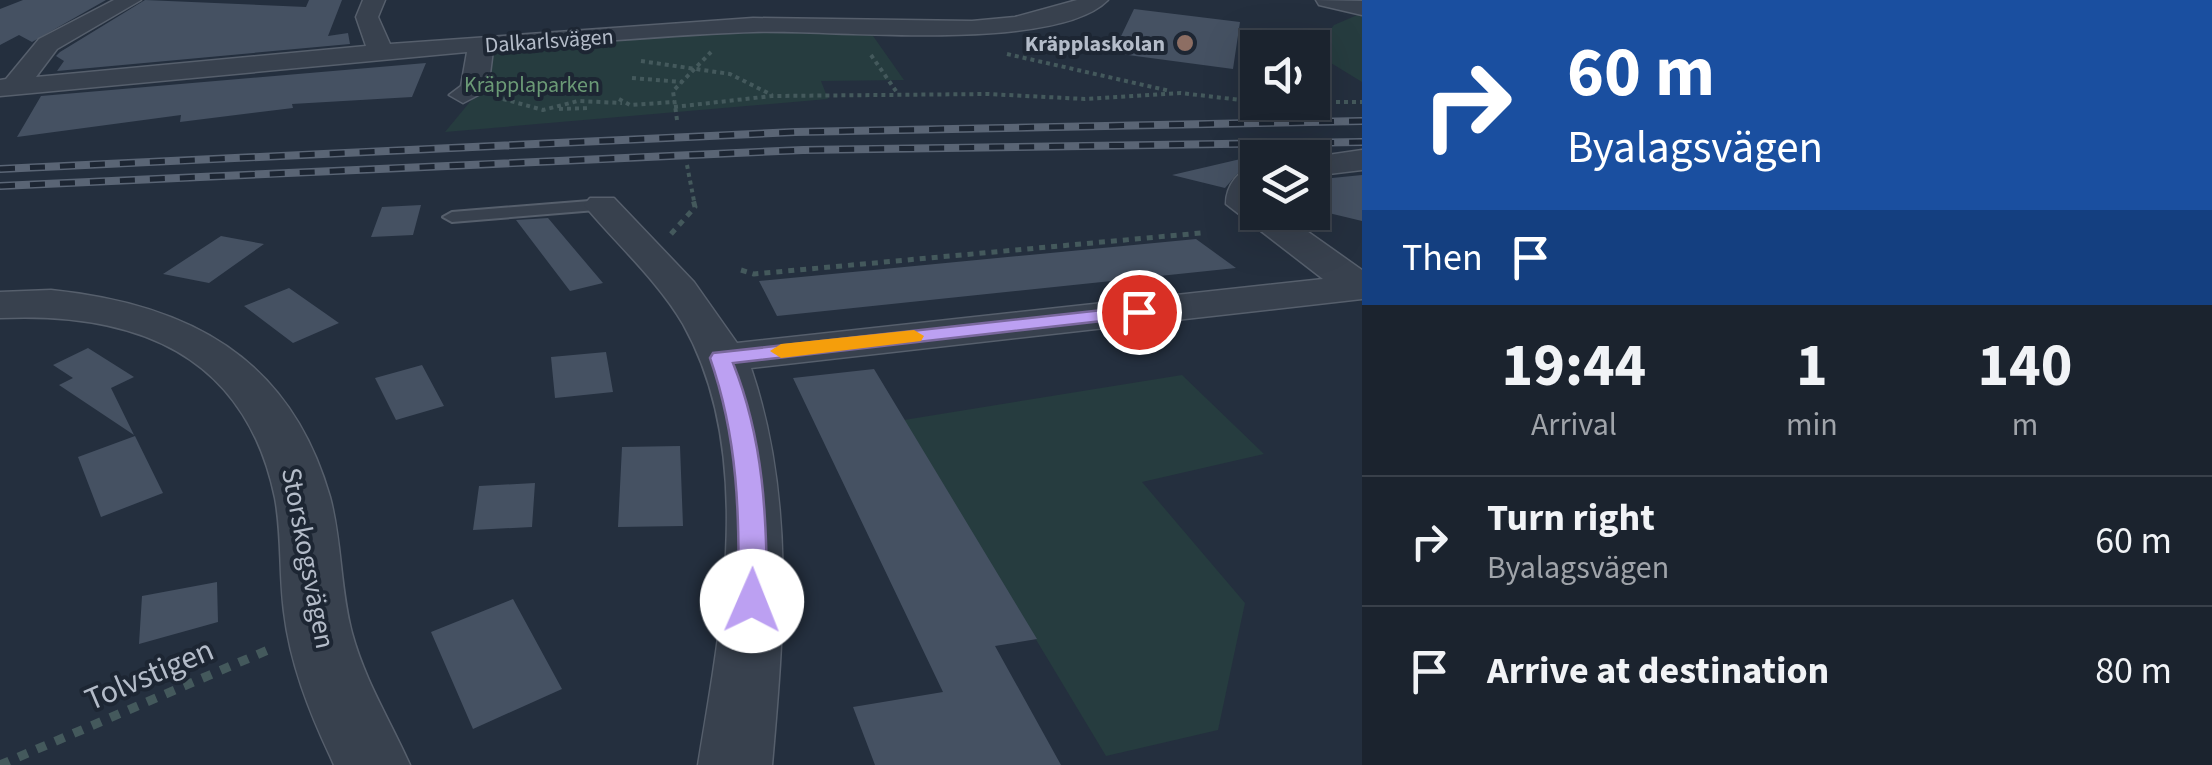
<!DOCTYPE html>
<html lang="en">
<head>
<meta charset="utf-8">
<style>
	body { margin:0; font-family:"Source Sans 3",sans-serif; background:#242b36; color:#f1f3f6; height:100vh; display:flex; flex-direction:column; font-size:38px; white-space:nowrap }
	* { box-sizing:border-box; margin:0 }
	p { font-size:32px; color:#a0a4aa }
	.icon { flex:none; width:55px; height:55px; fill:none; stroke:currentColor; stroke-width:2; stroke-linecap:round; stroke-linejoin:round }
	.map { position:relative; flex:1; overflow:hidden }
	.side { display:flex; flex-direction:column; background:#1b232e; width:850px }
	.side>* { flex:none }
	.banner { background:#1a4fa0; color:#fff; overflow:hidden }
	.controls { position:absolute; left:1240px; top:30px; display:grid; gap:20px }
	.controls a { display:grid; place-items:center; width:90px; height:90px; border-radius:0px; background:#1b232e; box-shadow:0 10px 40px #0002,0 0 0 2px #39404a; font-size:50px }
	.pin { position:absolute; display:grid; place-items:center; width:85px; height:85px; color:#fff; margin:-42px; border:5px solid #fff; border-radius:50%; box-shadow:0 2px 10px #0007 }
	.me { position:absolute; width:110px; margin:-55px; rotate:1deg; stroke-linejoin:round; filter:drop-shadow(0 0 8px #0008) }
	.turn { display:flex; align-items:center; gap:35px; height:210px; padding:0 40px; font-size:45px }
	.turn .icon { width:130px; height:130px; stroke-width:2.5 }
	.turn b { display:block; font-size:70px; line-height:85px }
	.then { display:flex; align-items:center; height:95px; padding:0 40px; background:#0003; gap:20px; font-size:38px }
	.eta { display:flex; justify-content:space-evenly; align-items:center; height:170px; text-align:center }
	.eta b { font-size:60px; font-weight:700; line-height:70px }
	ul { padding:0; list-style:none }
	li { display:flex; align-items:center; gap:30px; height:130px; padding:0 40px; border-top:2px solid #39404a }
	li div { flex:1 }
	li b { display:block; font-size:38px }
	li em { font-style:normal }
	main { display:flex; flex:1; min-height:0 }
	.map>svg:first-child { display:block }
</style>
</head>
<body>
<main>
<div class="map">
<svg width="1362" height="765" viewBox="0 0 1362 765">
	<rect width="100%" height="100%" fill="#242f3e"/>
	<path fill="#263c3f" d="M1362,13V82L1313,52L1334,25Z
		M729,30L871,33L904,80L821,81L828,99L445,132L474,97L492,46Z
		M1182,375L1264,454L1142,482L1245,603L1218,730L1106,756L904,420Z"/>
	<path fill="#455162" d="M23,0H106L32,42L19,35L0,45V9Z
		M145,0L306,7L309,0H342L328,36L348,33L350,44L57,71L64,61L56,56L60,52Z
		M1134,9L1240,22L1233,69L1113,53Z
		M426,63L412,97L292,104L293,108L180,122L181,115L17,137L41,96Z
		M1262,154L1271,158H1258L1243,167L1225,188L1172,175Z
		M1362,175V221L1312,209V180Z
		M421,205L413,235L371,237L382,207Z
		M548,218L603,283L570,291L516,220Z
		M221,236L264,244L209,283L163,274Z
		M1196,239L1236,268L777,316L759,281Z
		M289,288L339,323L293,343L244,306Z
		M88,348L134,377L111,388L134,435L59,385L73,378L53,365Z
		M606,352L613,392L555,398L551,357Z
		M422,365L444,406L396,420L375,378Z
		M874,369L1037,639L995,646L1061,765H875L853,707L943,692L793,378Z
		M135,436L163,493L101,517L78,457Z
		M680,446L683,526L618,527L622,447Z
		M535,483L532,527L473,530L479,486Z
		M217,582L218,622L139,644L142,596Z
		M513,599L562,689L473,729L431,632Z"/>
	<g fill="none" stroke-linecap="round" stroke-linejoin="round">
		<g stroke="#565f6c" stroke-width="4">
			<path id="lane" d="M602,200L610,205L608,209L452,222L443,217L452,212Z"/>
		</g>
		<g stroke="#565f6c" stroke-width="3">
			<path id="street" d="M114,0H141L57,49L36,77L366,46L356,17L363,0H385L378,17L390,44L753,18L972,21L1015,17L1077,0H1108C1055,54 830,29 753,32C666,35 579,43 493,50L488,90L463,103L449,95L461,86L467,52L0,96V80L6,79L39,39Z
				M1316,0L1362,1V15L1319,5Z
				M1362,150V170L1312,176V158H1307Z
				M1258,164V212H1280L1362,270V299L751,368C795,498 784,630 772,765H698C721,624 756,454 683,324C659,283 621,248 590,212L584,205L590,198H614L694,282L737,343L1323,279L1226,204C1226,185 1239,169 1258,164Z
				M51,290C188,304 290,357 330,497C342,541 340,588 352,633C365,681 390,720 410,765H334L330,756C309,711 290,663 284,612C279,574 282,535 275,498C245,353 135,312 0,318V292Z"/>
		</g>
		<path stroke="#44595c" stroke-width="4" stroke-dasharray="4 4" stroke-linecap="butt" d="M1007,54L1170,91
			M871,55L898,94
			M641,61L730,74L772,95
			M632,78L682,82
			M503,99L543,110L578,101L622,103
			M619,99L630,105L674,102
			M1312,102H1362
			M674,107L772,96L988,94L1085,99L1181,93L1258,102
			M559,109L591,108
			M677,120L673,91L711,52
			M687,165L694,201"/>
		<path stroke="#44595c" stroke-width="5" stroke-dasharray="6 6" stroke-linecap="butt" d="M671,234L695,207L693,199
			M741,270L754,274L1201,233"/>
		<path stroke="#44595c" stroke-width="9" stroke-dasharray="10 10" stroke-linecap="butt" d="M0,765L275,647"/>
		<use href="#lane" fill="#38414e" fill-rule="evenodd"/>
		<use href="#street" fill="#38414e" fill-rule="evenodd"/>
		<g stroke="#5a6575" stroke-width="8">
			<path id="rail" d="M0,169L795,132L1362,121
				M0,186L803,150L1362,142"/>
		</g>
		<use href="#rail" stroke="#1d2633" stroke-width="5" stroke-dasharray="15" stroke-linecap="butt"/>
	</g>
	<path fill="#bca0f2" stroke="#7a689d" stroke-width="2.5" d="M1139,306L1149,312L1146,316L733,363C764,440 767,518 767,601L763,609H742L738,601C740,516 738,438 710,358L713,353Z"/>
	<path fill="#f59e0b" d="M914,330L924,336L921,341L781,358L770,351L781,344Z"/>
	<circle fill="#8d6e63" stroke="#1d2633" stroke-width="4" cx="1185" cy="43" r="10"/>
	<g text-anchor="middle" stroke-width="8" stroke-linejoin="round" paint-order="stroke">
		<g font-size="22" fill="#b4bcc9" stroke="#1d2633">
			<text transform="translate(549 40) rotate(-4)" y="8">Dalkarlsvägen</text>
		</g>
		<g font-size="22" font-weight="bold" fill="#b4bcc9" stroke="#1d2633" text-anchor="end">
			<text x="1165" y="51">Kräpplaskolan</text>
		</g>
		<g font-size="22" fill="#6b9a76" stroke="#1d2633">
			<text x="532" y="92">Kräpplaparken</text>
		</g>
		<g font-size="28" fill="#b4bcc9" stroke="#1d2633">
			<text transform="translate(309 558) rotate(79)" y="10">Storskogsvägen</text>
		</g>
		<g font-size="32" fill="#b4bcc9" stroke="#1d2633">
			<text transform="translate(149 674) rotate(-23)" y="11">Tolvstigen</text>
		</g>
	</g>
</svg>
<div class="controls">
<a><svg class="icon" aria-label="sound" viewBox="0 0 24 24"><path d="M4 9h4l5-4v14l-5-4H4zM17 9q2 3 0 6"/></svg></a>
<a><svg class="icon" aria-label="layers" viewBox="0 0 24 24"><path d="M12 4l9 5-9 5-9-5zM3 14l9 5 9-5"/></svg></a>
</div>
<div class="pin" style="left:1139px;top:312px;background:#d93025"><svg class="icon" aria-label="arrive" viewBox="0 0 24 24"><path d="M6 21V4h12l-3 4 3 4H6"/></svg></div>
<svg class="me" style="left:752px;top:601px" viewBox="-20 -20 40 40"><circle r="19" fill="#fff"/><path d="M0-13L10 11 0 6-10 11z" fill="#bca0f2"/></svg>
</div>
<section class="side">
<div class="banner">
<div class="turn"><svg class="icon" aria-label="right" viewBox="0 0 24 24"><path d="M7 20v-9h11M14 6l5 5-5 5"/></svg><div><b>60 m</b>Byalagsvägen</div></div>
<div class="then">Then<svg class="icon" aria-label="arrive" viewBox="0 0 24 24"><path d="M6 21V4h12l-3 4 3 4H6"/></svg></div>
</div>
<div class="eta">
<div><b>19:44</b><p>Arrival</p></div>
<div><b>1</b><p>min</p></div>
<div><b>140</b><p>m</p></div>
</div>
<ul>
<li><svg class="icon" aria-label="right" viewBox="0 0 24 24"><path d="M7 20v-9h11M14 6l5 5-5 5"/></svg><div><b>Turn right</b><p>Byalagsvägen</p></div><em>60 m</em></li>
<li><svg class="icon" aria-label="arrive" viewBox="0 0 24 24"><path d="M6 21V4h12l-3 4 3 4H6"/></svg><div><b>Arrive at destination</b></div><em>80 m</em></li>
</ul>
</section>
</main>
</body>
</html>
